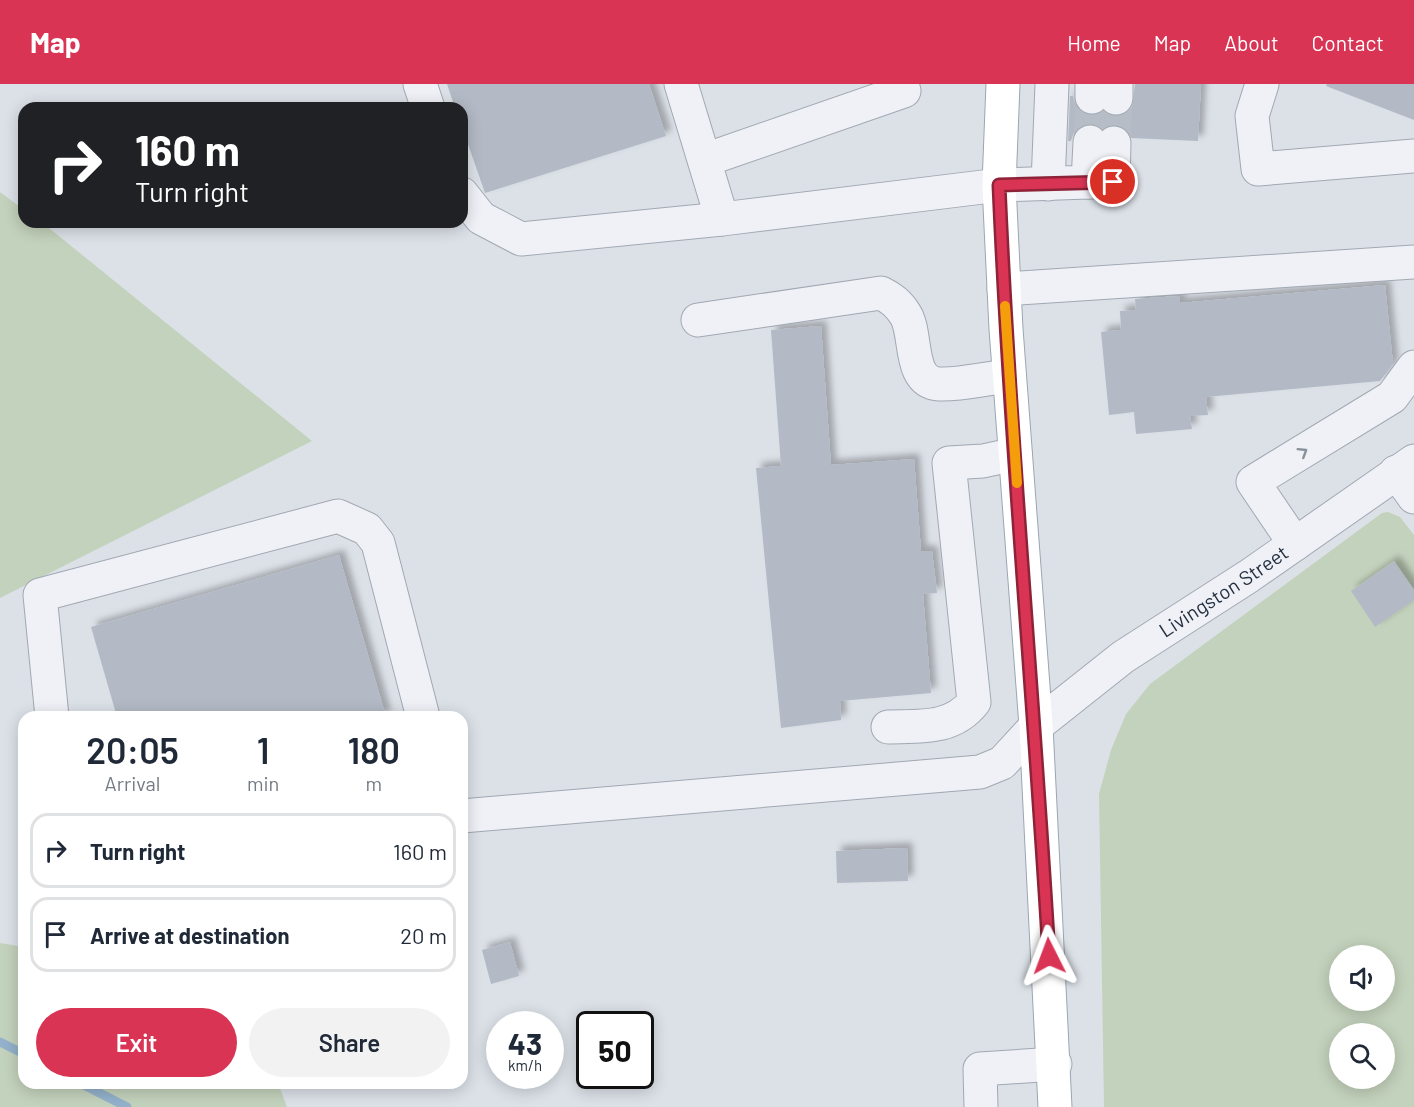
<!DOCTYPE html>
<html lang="en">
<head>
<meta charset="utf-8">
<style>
	body { margin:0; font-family:Barlow,sans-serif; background:#f2f2f3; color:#1f2937; height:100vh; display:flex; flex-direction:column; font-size:22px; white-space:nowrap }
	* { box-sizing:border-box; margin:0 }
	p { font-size:20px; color:#747a83 }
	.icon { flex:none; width:33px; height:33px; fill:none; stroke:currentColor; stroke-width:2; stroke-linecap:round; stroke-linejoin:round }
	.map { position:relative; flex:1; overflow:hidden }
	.details { position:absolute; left:18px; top:627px; width:450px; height:378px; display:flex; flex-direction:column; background:#fff; border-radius:18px; box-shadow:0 3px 15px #0003 }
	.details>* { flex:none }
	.guide { position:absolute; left:18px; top:18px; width:450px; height:126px; border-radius:18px; box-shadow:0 3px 15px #0003; background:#202124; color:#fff; overflow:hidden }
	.tools { position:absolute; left:1329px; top:861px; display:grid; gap:12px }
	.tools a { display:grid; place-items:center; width:66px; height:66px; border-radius:50%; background:#fff; box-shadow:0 3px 15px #0003; font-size:30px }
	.speed { position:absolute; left:486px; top:927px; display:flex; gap:12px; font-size:30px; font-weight:700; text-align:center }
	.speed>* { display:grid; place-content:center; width:78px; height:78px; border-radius:50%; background:#fff; box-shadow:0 3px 15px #0003; line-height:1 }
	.speed small { font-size:15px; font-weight:400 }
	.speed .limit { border:3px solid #111; border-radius:9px; background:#fff; color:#111 }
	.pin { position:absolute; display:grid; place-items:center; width:51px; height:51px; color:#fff; margin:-26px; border:3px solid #fff; border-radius:50%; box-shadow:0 2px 6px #0007 }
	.me { position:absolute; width:66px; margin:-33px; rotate:357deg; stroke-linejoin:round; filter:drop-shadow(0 0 4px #0008) }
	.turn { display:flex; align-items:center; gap:21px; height:126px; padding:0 18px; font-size:27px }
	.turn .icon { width:78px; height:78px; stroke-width:2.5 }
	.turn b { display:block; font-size:42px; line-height:51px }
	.eta { display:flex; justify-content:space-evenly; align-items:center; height:102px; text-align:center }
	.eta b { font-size:36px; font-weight:600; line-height:42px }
	.button { display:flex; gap:12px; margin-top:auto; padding:12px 18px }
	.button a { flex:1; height:69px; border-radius:36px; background:#da3455; color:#fff; font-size:24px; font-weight:600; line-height:69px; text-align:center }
	.button a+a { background:#f2f2f3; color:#1f2937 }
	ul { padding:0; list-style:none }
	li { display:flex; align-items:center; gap:18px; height:75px; margin:0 12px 9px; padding:0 6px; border:3px solid #e0e1e3; border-radius:18px }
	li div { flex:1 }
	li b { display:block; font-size:22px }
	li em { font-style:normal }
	header { display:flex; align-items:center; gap:36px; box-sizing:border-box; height:84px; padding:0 30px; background:#da3455; color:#fff }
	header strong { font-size:28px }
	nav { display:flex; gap:33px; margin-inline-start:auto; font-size:21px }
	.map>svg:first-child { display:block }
</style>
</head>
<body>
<header>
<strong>Map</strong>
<nav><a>Home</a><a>Map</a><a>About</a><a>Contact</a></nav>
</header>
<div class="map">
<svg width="1414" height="1023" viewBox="0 0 1414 1023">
	<defs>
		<filter id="shadow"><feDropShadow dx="5.5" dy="-5.5" stdDeviation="3" flood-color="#0004"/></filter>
	</defs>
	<rect width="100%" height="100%" fill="#dce1e8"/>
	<path fill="#c3d2bc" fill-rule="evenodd" d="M0,108L24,126V138H41L49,144L312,357L0,514Z
		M1388,428L1400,433L1414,451V1023H1104L1099,710L1111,666L1126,630L1150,600L1382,429ZM1340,872H1384V916H1340ZM1340,950H1384V994H1340Z
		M0,859L24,863V999H278L287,1023H0Z"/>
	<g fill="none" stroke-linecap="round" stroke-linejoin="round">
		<path stroke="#93b1cb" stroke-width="9" d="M0,958L24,970
			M80,999L127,1023"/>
	</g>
	<path fill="#b3bac5" filter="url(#shadow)" d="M447,0H649L666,52L485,109L462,43V24H455Z
		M1135,0H1201L1198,57L1131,54L1123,43L1114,40L1103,45L1090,39L1081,42L1074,48L1071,57H1068L1070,12H1073L1076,22L1083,29L1093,32L1104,27L1117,33L1126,30L1132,23Z
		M1327,0H1414V36L1326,2Z
		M1385,201L1393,280L1380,297L1206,313L1208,331L1190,332L1192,345L1136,350L1134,328L1109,331L1101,248L1121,246L1120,227L1136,226L1135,215L1179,212L1180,219Z
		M821,242L831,381L914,375L921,467H932L937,509L923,510L931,609L840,617L841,636L781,644L756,384L781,382L771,246Z
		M339,471L386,633H117L91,543Z
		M1394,477L1414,506V516L1375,543L1351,507Z
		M907,764L908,797L837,799L836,767Z
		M510,858L519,892L491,900L482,866Z"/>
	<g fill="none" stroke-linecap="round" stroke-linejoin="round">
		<path stroke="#b7bdc6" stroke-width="33" stroke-dasharray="33 16" stroke-linecap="butt" d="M1090,58L1092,13
			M1114,59L1116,14"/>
		<g stroke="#a1a8b2" stroke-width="35">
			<g id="minor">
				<path d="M420,0L428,24"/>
				<path d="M681,0L722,135"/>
				<path d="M1262,0L1252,32L1258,85L1414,72"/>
				<path d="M1092,13V0"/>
				<path d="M1116,14V0"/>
				<path d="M705,76L904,7L902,0"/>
				<path d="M1088,98H1113L1114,59"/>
				<path d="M1048,100L1052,0"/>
				<path d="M462,110L481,134L521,155L722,135L999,101L1088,98L1090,58"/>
				<path d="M1004,205L1414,178"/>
				<path d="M698,236L881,209C891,214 898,219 905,230C918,249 907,298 939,300C961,301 987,294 1009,292"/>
				<path d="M1396,388L1414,413"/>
				<path d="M1295,460L1253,398L1392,313L1414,283"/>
				<path d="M52,633L40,511L338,432L367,445L378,459L423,633"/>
				<path d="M888,643C920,642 952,646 974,618L949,379L983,377L1015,370"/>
				<path id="s1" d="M462,732L980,688L1002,679L1036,642L1123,573L1249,492L1414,377"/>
				<path d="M981,1023L980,985L1055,980"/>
			</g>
		</g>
		<g stroke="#9aa6b4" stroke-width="35">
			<path id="major" d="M1003,0L999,101L1006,245L1036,642L1055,1023"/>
		</g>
		<use href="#minor" stroke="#eff1f6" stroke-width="33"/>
		<use href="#major" stroke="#fff" stroke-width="33"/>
	</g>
	<defs><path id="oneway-chevron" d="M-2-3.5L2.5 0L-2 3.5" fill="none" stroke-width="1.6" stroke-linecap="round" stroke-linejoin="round" transform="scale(1.5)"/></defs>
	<use stroke="#8a909a" href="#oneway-chevron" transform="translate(1303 368) rotate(-32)"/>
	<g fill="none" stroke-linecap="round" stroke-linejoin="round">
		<g stroke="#8e2237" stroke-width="15">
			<path id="route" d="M1049,872C1034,615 1010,358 999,101L1113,98"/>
		</g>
		<use href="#route" stroke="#da3455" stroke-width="10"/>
		<path stroke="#f59e0b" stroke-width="10" d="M1005,222L1017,399"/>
	</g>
	<g text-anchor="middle" stroke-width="4.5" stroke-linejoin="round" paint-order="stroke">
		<g font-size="20" fill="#242f3f" stroke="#ebf0f5">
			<text dy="7" stroke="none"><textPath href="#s1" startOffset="825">Livingston Street</textPath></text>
		</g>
	</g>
</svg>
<div class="tools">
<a><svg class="icon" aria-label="sound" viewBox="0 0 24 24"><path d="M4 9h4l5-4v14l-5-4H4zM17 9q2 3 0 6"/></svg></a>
<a><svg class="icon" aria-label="search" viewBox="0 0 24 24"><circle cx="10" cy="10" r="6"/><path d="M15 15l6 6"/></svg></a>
</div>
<div class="speed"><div>43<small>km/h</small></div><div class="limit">50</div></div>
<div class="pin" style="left:1113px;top:98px;background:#d93025"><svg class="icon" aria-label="arrive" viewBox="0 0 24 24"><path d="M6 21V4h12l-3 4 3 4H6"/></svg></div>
<svg class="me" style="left:1049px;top:872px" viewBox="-20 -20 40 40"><path d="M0-17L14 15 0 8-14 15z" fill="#da3455" stroke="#fff" stroke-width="4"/></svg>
<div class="guide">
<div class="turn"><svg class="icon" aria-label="right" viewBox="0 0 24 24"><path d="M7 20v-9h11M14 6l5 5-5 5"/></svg><div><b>160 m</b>Turn right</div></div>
</div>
<section class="details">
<div class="eta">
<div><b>20:05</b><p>Arrival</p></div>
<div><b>1</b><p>min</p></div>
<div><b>180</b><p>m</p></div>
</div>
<ul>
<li><svg class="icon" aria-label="right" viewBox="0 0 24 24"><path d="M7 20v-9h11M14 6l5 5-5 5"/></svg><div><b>Turn right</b></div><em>160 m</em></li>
<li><svg class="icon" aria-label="arrive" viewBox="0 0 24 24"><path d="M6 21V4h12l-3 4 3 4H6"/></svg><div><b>Arrive at destination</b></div><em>20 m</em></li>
</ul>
<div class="button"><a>Exit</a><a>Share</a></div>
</section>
</div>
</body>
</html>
